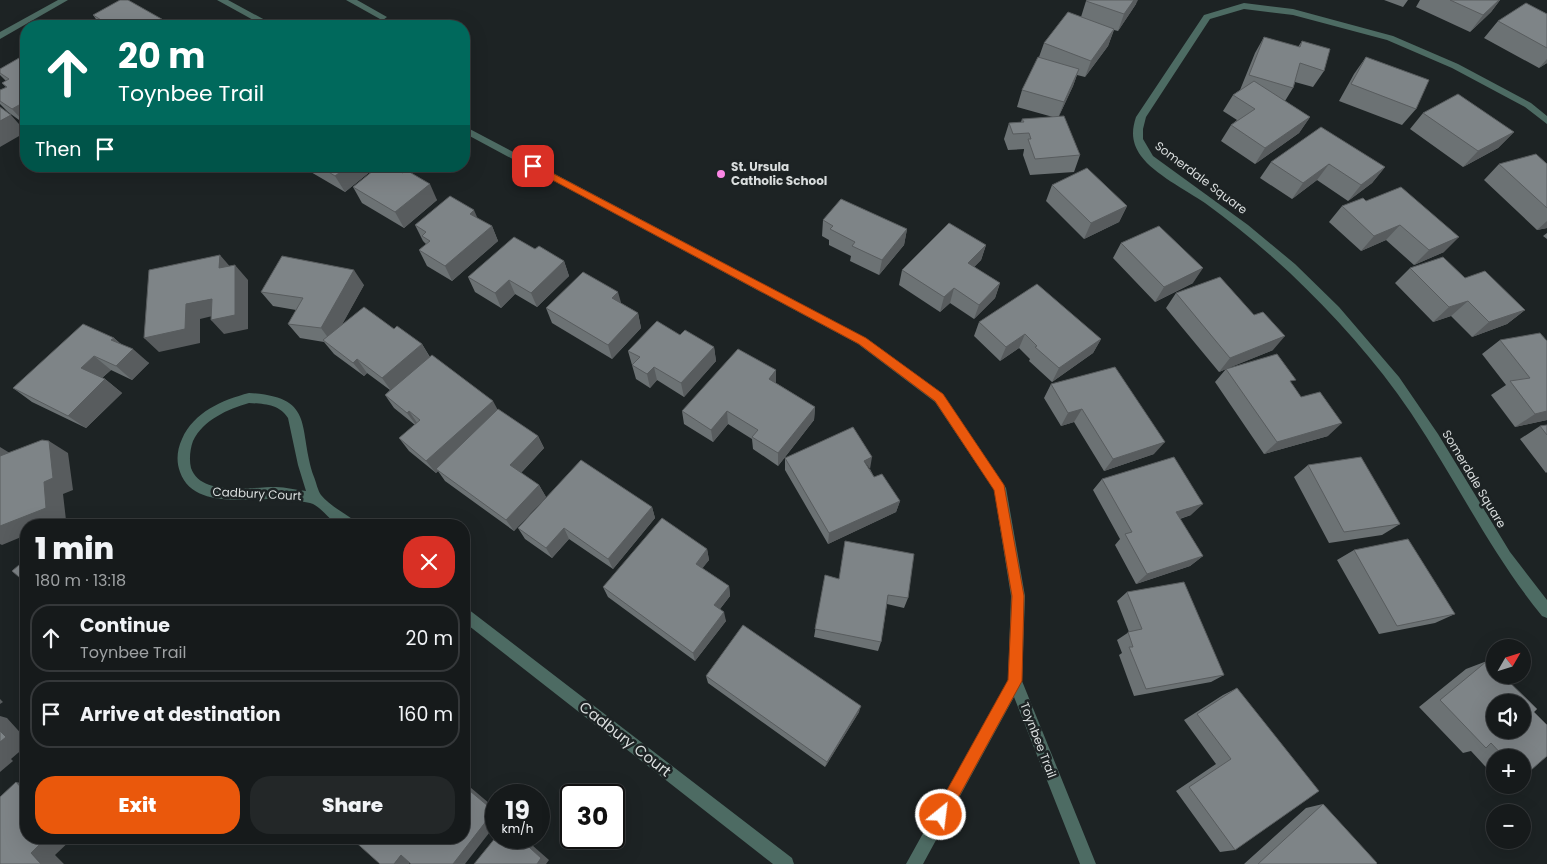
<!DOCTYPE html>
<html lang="en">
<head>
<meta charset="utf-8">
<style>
	body { margin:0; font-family:Poppins,sans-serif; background:#232728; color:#f1f3f6; height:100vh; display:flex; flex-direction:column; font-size:19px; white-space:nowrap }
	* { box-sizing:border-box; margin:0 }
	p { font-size:16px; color:#9ea1a3 }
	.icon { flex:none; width:28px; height:28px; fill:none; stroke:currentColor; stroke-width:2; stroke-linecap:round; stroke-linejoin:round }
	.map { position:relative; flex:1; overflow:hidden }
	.sheet { position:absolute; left:20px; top:519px; width:450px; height:325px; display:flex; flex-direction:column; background:#161a1b; border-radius:20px; box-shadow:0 5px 20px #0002,0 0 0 1px #35383a }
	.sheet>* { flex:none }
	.guide { position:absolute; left:20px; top:20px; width:450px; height:152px; border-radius:20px; box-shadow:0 5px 20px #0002,0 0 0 1px #35383a; background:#00695c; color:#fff; overflow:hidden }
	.needle { width:32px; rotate:51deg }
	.fabs { position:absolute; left:1486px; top:639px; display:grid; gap:10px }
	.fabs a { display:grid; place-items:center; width:45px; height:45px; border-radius:50%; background:#161a1b; box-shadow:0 5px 20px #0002,0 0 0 1px #35383a; font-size:25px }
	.speed { position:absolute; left:485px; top:784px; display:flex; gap:10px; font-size:25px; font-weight:700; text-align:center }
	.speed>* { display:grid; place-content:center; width:65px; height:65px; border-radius:50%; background:#161a1b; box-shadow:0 5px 20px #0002,0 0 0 1px #35383a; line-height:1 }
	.speed small { font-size:12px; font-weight:400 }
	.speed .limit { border:2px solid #111; border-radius:8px; background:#fff; color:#111 }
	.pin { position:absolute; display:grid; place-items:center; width:42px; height:42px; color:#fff; margin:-21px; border-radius:10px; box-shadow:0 2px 8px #0006 }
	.me { position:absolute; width:55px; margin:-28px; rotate:29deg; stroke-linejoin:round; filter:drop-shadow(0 0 4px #0008) }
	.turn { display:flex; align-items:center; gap:18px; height:105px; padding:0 15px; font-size:22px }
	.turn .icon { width:65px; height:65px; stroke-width:2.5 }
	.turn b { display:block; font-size:35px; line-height:42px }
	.then { display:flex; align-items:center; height:48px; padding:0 15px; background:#0003; gap:10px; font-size:19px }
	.round { display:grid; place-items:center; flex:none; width:52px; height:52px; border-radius:20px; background:#232728 }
	.overview { display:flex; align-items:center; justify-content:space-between; height:85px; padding:0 15px }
	h1 { font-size:30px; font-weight:800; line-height:38px }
	.primary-button { display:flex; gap:10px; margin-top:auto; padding:10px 15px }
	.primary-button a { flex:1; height:58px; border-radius:20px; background:#ea580c; color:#fff; font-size:20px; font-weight:800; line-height:58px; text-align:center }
	.primary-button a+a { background:#232728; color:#f1f3f6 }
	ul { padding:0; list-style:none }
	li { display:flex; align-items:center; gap:15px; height:68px; margin:0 10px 8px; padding:0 5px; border:2px solid #35383a; border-radius:20px }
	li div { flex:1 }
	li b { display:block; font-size:19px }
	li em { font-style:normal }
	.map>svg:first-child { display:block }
</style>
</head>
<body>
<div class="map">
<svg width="1547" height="864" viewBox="0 0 1547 864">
	<rect width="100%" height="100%" fill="#1d2324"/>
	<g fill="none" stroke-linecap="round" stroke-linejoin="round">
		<path fill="#4d6b63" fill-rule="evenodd" d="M58,0H68L0,39V32Z
			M217,0H228L276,26H264Z
			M346,0H357L387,17L383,20L380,19Z
			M1244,3L1293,9L1393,36L1458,64L1531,103L1547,116V124L1525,107L1452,68L1387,40L1293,15L1244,9L1210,19L1146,117L1143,129V139L1153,156L1248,225L1295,264L1339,307L1399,377L1438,434L1510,552L1547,600V618L1542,616C1490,552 1456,480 1411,413C1376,361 1334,315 1290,273C1263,248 1234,224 1205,203C1186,190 1154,174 1141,156C1132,143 1131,132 1136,117L1204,15Z
			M464,126L866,338L943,394L1006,488L1025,596L1022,681L1096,864H1080L1014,697L923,864H906L1008,680L1011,596L994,490L935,402L858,344L464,133Z
			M249,393C317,397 297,428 314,477C316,482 318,491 321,495C329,505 344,513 355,521L357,525C352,525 346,526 341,525C330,523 322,506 310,503C300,501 287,499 276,499C246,498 193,509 180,472C176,461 177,450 182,439C194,412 222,400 249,393ZM249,403C265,404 279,404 288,418L298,465L306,491C296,490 286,487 276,487C252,487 201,497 191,468C189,460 190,449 193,441C203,420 228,409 249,403Z
			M464,606L792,858L794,864H773L464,622Z"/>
	</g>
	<path fill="#6c7274" d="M1384,0H1408L1403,7Z
		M1420,0H1500L1491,12L1470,32L1416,7Z
		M1086,1L1136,4L1118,31L1114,30L1108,46L1085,77L1077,75L1073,86L1059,116L1080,155L1074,172L1030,175L1023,155L1024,150V149L1008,150L1004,139L1009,123L1021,122L1022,119L1053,117L1017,107L1022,90L1039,57L1044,43L1081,17Z
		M1547,14V63L1539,68L1484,38L1498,21Z
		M93,15L174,26H101Z
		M1264,37L1298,47L1302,41L1324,71L1313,87L1295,82L1293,88L1285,101L1310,117L1299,133L1255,164L1221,141L1231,125L1237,120L1223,111L1233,95L1240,90L1255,53Z
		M26,54V125L8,112L0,104V90L6,87L2,83L6,81L0,75V69Z
		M1366,57L1416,109L1402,125L1339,101L1354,74Z
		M1423,113L1514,132L1498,148L1463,167L1410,129Z
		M1271,162L1385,167L1372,183L1348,201L1317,180L1292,199L1260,178Z
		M1499,164H1547V228L1537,230L1484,180Z
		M303,166H377L345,192L304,168Z
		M403,173L437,200L404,228L362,203L353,187Z
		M1052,185L1127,206L1119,222L1084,239L1046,201Z
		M1366,201L1444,252L1414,265L1386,240L1361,251L1329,222L1342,206Z
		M477,218L492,226L498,241L452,281L427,266L419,250L426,244L423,241L415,225Z
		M823,220L907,229L904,245L879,275L850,261L851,256L829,245V240L822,236Z
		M1547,233V239L1543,236Z
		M1121,243L1193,283L1155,302L1113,258Z
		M986,245L981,260L974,267L1000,283L995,298L974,319L950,303L940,312L899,285L902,270Z
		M535,249L564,261L569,276L537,307L515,294L501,308L475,292L468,277Z
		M1410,268L1465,278L1525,310L1507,324L1472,337L1451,316L1433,322L1395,283Z
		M364,285L341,326L394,329L422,344L430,357L497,409L538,436L544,448L521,473L539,485L546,497L514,531L445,481L438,471L436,473L409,451L399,438L415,425L394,408L385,395L390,390L367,373L364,376L334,354L324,342L300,338L288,324L296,310L273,306L261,292Z
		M1176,293L1273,350L1228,368L1292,384L1328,436L1264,454L1215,382L1226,369L1219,372L1166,308Z
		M621,303L638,313L641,328L612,359L552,323L546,308Z
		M979,322L1101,339L1093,353L1052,382L1029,361L1030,359L1019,348L1000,361L974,336Z
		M680,335L714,347L716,361L684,397L657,380L650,388L636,379L628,351Z
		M114,338L122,345L149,363L132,380L111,370L102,378L105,379L122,393L86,428L32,402L13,388Z
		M1500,340L1547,341V420L1515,427L1491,395L1506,385L1482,354Z
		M776,383L815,407L814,420L778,466L753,449L752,439L728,424L713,442L684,424L682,411Z
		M1051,384L1154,454L1104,471L1074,422L1061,426L1044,398Z
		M1547,425V472L1546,473L1520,439L1540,426Z
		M785,458L870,469L874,477L900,501L896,512L828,544L785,470Z
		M1308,465L1400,524L1382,535L1329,543L1294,477Z
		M1102,479L1191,515L1180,519L1203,556L1190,566L1136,584L1115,545L1120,539L1093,490Z
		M652,507L655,518L613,569L569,539L552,558L525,539L518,528Z
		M707,549L709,560L702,568L729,586L730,596L720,609L726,621L695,661L608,597L603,587Z
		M1354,550L1455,614L1435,623L1379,634L1337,560Z
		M825,575L908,598L904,608L887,604L881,642L878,651L814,637Z
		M1127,592L1224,675L1211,682L1134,696L1119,655L1122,653L1117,640L1129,632L1117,601Z
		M1487,661L1534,712L1523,777H1522V758H1495V777L1471,751L1463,753L1419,707L1466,669Z
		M706,676L859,712L825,767L708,683Z
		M1237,688L1235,850L1220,852L1176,791L1216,764L1184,720L1223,695Z
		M1323,804L1376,864H1244L1306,808Z"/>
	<path fill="#585c5e" d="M1134,0H1138L1136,4L1118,31L1124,14Z
		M1499,0H1500L1491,12L1470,32L1483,15Z
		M1114,29L1108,46L1085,77L1091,61Z
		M1547,59V63L1539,68Z
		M1079,69L1073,86L1058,118L1064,102Z
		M26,101V124L12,109Z
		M11,115L26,132L0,147V121Z
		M1310,117L1299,133L1255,164L1265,148Z
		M1514,132L1498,148L1463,167L1478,151Z
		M1329,164L1317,180L1292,199L1303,183Z
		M348,166H377L345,192L335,176Z
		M1385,167L1372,183L1348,201L1361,185Z
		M430,184L437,200L404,228L395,212Z
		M1127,206L1119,222L1084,239L1091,223Z
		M474,210L481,226L470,214Z
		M1547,221V228L1537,230Z
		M1400,225L1386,240L1361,251L1374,236Z
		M492,226L498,241L452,281L445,266Z
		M907,229L904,245L879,275L882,260Z
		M1459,237L1444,252L1414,265L1429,250Z
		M986,245L981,260L963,278L968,263Z
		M220,255L233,270L219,268Z
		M564,261L569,276L537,307L531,293Z
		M235,265L248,280V329L224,334L211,320Z
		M1203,268L1193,283L1155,302L1164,287Z
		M354,270L364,285L332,343L321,328Z
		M509,280L515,294L501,308L495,293Z
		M1000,283L995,298L974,319L979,305Z
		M954,288L950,303L940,312L944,297Z
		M618,292L622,306L612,298Z
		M212,299L225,313L200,319V343L159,352L144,338L186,304Z
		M1468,301L1451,316L1433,322L1449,307Z
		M1525,310L1507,324L1472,337L1489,322Z
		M638,313L641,328L612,359L608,345Z
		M1025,334L1019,348L1000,361L1006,347Z
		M1285,336L1273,350L1219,372L1230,358Z
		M114,338L130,352L111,340Z
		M1101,339L1093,353L1052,382L1059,368Z
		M422,344L430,358L392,392L382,378Z
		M714,347L716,361L684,397L681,383Z
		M133,349L149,363L132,380L116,366Z
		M94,356L111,370L98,381L81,368Z
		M357,359L367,373L364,376L353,363Z
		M654,367L657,380L650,388L647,374Z
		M776,370V384L769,379Z
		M105,379L122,393L86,428L68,416Z
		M493,401L500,414L436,469L438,471L436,473L426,461Z
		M815,407L814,420L778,466V453Z
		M1082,409L1074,422L1061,426L1068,413Z
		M409,411L418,424L416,425L407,413Z
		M727,411L728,424L713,442L711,430Z
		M1547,411V420L1515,427L1535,414Z
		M1342,423L1328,436L1264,454L1277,442Z
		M538,436L544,448L517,477L510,465Z
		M49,441L68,453L73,490L63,494L66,520L52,525H26V535L2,545L0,544V526L44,482Z
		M1165,442L1154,454L1104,471L1113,459Z
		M0,447L18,458H0Z
		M872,457L870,469L864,461Z
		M539,485L546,497L514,531L506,520Z
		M900,501L896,512L828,544L829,533Z
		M1203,504L1191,515L1165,523L1176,512Z
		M652,507L655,518L613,569L608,559Z
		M564,528L569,539L552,558L546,548Z
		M707,549L709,560L698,574L696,564Z
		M1203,556L1190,566L1136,584L1147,574Z
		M729,586L730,596L716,614L714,605Z
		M724,612L726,621L695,661L693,653Z
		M0,699L3,702L0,704Z
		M861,706L859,712L825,767L827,762Z
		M0,716L7,718L26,739V746L11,759L13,761L0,772Z
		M16,782L26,784V793Z
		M464,782L496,809V824L465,864H453Z
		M46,838H73L55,855L64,864H41L31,853Z
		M519,838H524L549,860L546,864H537Z
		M401,855L414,857L409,864H394Z"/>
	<path fill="#7e8487" stroke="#585c5e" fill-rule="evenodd" d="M120,0H128L174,26H111L93,15Z
		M1087,0H1134L1124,14L1086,1Z
		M1450,0H1499L1483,15Z
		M1526,3L1547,14V48L1498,21Z
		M1068,12L1114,29L1091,61L1044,43Z
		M88,23L94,26H82Z
		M1264,37L1300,47L1302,41L1330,49L1324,71L1300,63L1293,88L1249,75Z
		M26,54V101L12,109L0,101V90L7,87L2,83L9,79L0,73V69Z
		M1038,57L1079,69L1064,102L1022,90Z
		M1366,57L1429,80L1416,109L1351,84Z
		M1254,81L1310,117L1265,148L1231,125L1255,109L1233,95Z
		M1458,94L1514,132L1478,151L1423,113Z
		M0,107L11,115L0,121Z
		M1064,116L1080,155L1035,159L1028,139H1031L1029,133L1013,134L1009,123L1024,122L1022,119Z
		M1321,127L1385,167L1361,185L1329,164L1303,183L1271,162Z
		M1536,154L1547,164V208L1499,164Z
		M319,166H348L335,176Z
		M379,166H390L403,173L406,170L430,184L395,212L353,187Z
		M1087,168L1127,206L1091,223L1052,185Z
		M1401,187L1459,237L1429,250L1400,225L1374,236L1342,206L1363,198L1366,201Z
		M450,196L474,210L470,214L492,226L445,266L419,250L430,241L422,236L426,232L415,225Z
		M841,199L907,229L882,260L852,246L855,242L830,229L833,226L823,220Z
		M949,223L986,245L968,263L1000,283L979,305L954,288L944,297L902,270Z
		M1159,226L1203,268L1164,287L1121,243Z
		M514,237L535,249L539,246L564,261L531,293L509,280L495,293L468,277Z
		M220,255L219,268L235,265V315L211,320L212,299L186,304L185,329L144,338L149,270Z
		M282,256L354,270L321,328L288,324L303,298L261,292Z
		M1443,257L1465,278L1485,271L1525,310L1489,322L1468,301L1449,307L1410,268Z
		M583,272L618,292L612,298L638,313L608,345L546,308Z
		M1220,277L1254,315L1263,312L1285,336L1230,358L1176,293Z
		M1037,284L1101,339L1059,368L1035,347L1037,346L1025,334L1006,347L979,322Z
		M364,307L394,329L397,326L422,344L382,378L357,359L353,363L323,340Z
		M657,321L680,335L685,330L714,347L681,383L654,367L647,374L632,365L640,357L628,351Z
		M83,324L114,338L111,340L133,349L116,366L94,356L81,368L105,379L68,416L13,388Z
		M1540,333L1547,341V411L1535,414L1510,381L1530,378L1500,340Z
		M738,349L776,370L769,379L815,407L778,453L752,437L758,430L727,411L711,430L682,411Z
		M1277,354L1296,380L1290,381L1301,397L1320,392L1342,423L1277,442L1226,369Z
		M432,355L493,401L426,461L399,438L420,420L409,411L407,413L385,395Z
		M1115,367L1165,442L1113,459L1082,409L1068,413L1051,384Z
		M498,409L538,436L510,465L539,485L506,520L436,469Z
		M1547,425V435L1540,426Z
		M853,427L872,457L864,461L874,477L882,474L900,501L829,533L785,458Z
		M42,440L49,441L53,478L44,482L46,508L0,526V456Z
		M1174,457L1203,504L1176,512L1203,556L1147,574L1125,534L1132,532L1102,479Z
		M1361,457L1400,524L1344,532L1308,465Z
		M581,460L652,507L608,559L564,528L546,548L518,528Z
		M662,518L707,549L696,564L729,586L714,605L724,612L693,653L603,587Z
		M1408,539L1455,614L1397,626L1354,550Z
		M845,541L914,554L908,598L888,595L881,642L815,629L825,575L839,579Z
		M26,559V583L12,571Z
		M1184,582L1224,675L1146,689L1129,647H1133L1128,632L1142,629L1127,592Z
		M743,625L861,706L827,762L706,676Z
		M1487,661L1495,669V675H1502L1537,709L1534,712L1547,725V756L1523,777L1522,776V758H1505L1491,743L1486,748L1440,700ZM1495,702H1522V730H1495Z
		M1237,688L1319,791L1235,850L1189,787L1231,759L1197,714Z
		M0,731L6,737L0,742Z
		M16,782L26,793V838H46L31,853L41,864H0V797Z
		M464,786L494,811L453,864H411L401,855L394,864H380L351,838H464Z
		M1323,804L1377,863L1376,864H1258Z
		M496,837V838H519L541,858L537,864H474Z"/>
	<path fill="#ea580c" stroke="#983908" d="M533,163L866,338L943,394L1004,485L1024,596L1022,681L946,820L941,822L936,820L934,815L936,810L1008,680L1012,596L994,490L935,401L859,344L530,168L528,166Z"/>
	<circle fill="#fb86e5" stroke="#1d2324" stroke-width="2" cx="721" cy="174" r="5"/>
	<g text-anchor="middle" stroke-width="5" stroke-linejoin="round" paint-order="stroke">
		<g font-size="12" font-weight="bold" fill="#d9dddd" stroke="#1d2324" text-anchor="start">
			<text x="731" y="171">St. Ursula<tspan x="731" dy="14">Catholic School</tspan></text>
		</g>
		<g font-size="12" fill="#d9dddd" stroke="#1d2324">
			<text transform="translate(1201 178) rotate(37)" y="4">Somerdale Square</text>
			<text transform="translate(1474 479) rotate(59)" y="4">Somerdale Square</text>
			<text transform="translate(257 494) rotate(3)" y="4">Cadbury Court</text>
			<text transform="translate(1038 740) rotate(69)" y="4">Toynbee Trail</text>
		</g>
		<g font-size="15" fill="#d9dddd" stroke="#1d2324">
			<text transform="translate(625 739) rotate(38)" y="5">Cadbury Court</text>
		</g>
	</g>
</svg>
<div class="fabs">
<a><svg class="needle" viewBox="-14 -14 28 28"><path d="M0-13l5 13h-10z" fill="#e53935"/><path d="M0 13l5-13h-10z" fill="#9ea1a3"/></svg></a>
<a><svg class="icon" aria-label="sound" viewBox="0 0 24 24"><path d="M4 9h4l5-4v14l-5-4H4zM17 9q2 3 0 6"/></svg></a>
<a>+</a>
<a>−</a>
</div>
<div class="speed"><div>19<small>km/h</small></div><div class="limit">30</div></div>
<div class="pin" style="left:533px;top:166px;background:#d93025"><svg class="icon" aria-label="arrive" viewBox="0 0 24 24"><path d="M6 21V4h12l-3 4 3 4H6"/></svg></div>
<svg class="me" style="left:941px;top:815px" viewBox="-20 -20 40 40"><circle r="17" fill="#ea580c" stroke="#fff" stroke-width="3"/><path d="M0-11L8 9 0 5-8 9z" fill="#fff"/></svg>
<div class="guide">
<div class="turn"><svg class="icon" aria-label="ahead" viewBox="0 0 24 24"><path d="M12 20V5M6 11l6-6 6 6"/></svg><div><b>20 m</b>Toynbee Trail</div></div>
<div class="then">Then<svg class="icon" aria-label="arrive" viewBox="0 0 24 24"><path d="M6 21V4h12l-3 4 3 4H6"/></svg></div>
</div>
<section class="sheet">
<div class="overview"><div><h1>1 min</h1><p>180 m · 13:18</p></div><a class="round" style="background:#d93025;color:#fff"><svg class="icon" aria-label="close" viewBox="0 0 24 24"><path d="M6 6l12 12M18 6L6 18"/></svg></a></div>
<ul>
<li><svg class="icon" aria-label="ahead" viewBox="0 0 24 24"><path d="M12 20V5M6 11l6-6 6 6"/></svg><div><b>Continue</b><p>Toynbee Trail</p></div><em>20 m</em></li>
<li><svg class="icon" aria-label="arrive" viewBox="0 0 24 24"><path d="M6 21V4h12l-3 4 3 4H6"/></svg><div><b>Arrive at destination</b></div><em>160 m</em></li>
</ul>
<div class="primary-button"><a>Exit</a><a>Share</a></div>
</section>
</div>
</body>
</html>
